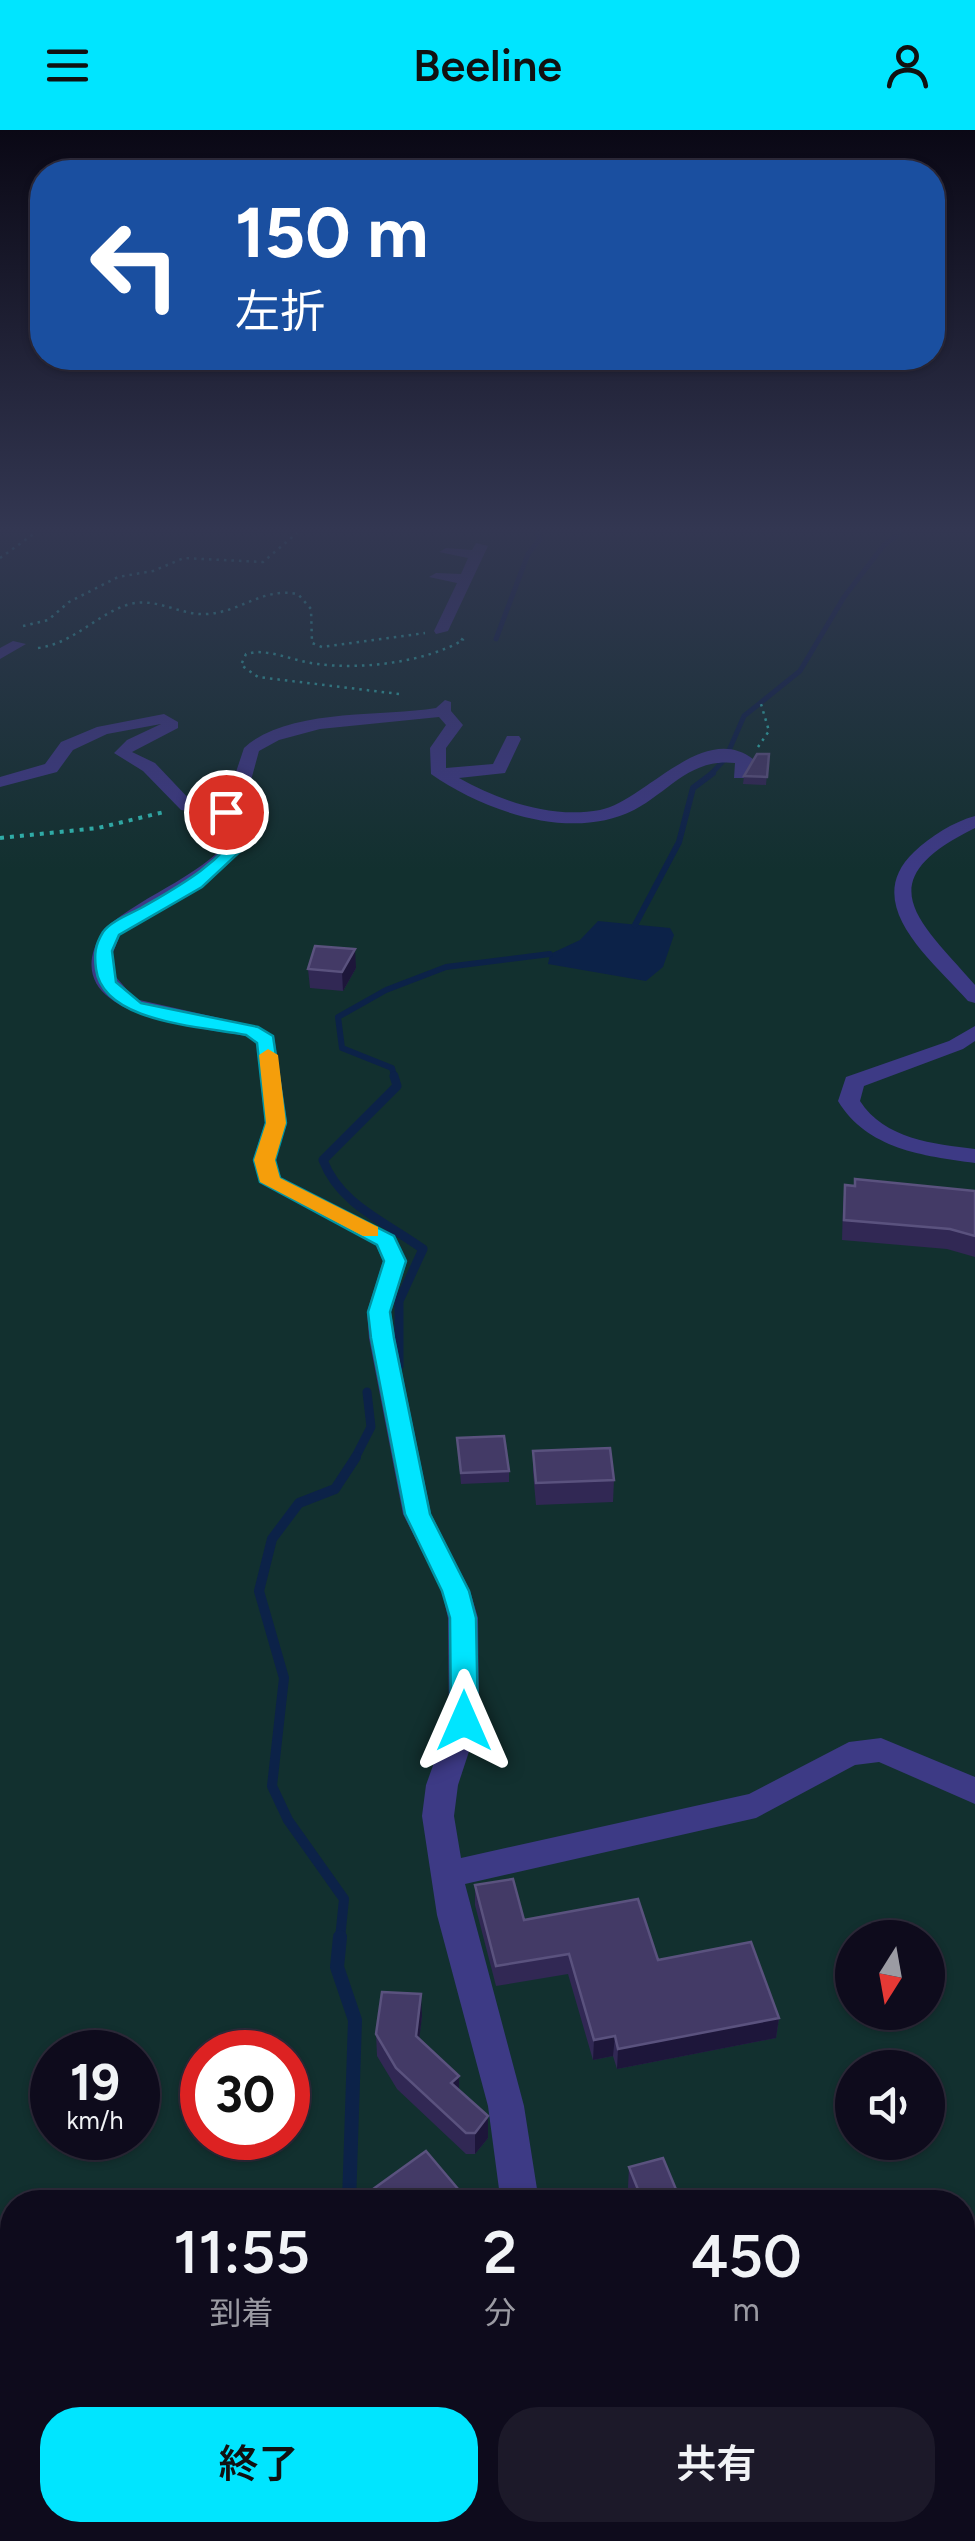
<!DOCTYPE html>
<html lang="ja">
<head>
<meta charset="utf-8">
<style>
	body { margin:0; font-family:Figtree,"Noto Sans JP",sans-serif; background:#1c1929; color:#f1f3f6; height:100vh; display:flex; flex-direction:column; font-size:38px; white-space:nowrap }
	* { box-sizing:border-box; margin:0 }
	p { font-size:32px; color:#9b9ba3 }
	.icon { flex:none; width:55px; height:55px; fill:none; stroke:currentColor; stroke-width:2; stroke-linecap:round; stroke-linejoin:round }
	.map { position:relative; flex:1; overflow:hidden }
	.details { position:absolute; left:0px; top:2060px; width:975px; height:352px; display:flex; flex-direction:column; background:#0e0b1c; border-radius:40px 40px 0 0; box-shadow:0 2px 8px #0004,0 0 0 2px #2e2b3b }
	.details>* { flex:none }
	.guide { position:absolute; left:30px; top:30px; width:915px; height:210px; border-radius:40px; box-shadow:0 2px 8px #0004,0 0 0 2px #2e2b3b; background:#1a4fa0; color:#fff; overflow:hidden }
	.needle { width:65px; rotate:191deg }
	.controls { position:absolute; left:835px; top:1790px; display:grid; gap:20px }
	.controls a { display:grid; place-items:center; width:110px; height:110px; border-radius:50%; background:#0e0b1c; box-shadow:0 2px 8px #0004,0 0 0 2px #2e2b3b; font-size:50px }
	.speed { position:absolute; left:30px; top:1900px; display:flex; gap:20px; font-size:50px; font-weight:700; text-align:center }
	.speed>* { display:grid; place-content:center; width:130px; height:130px; border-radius:50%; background:#0e0b1c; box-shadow:0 2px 8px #0004,0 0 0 2px #2e2b3b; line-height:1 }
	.speed small { font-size:25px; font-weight:400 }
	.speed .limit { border:15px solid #d22; background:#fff; color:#111 }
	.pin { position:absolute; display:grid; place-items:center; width:85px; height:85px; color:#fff; margin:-42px; border:5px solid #fff; border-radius:50%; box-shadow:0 2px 10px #0007 }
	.me { position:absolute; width:110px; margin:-55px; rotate:0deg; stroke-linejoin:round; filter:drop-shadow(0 0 8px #0008) }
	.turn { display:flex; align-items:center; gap:35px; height:210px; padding:0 40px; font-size:45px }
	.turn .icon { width:130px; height:130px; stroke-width:2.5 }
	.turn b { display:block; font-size:70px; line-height:85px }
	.eta { display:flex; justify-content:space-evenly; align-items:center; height:170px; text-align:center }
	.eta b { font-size:60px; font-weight:600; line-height:70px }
	.action { display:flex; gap:20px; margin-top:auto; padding:20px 40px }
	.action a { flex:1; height:115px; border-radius:40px; background:#00e5ff; color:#111; font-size:40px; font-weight:600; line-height:115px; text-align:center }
	.action a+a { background:#1c1929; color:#f1f3f6 }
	header { display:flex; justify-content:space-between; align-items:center; height:130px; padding:0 40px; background:#00e5ff; color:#111; font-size:45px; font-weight:600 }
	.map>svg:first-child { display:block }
</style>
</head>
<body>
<header><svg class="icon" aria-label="menu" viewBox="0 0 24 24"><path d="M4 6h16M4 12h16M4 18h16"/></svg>Beeline<svg class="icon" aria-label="person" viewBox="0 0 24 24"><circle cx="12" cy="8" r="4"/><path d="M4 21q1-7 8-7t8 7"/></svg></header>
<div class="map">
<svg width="975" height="2411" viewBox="0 0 975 2411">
	<rect width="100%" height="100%" fill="#130f26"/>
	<path fill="#12302f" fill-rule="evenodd" d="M0,403H975V2336L962,2309V2072H12V2400H535L525,2411H0ZM852,1808H928V1882H852ZM52,1922H138V2008H52ZM202,1922H288V2008H202ZM852,1938H928V2012H852Z"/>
	<path fill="#0c2248" d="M598,791L670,798L674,805L663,837L646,851L548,834L550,824L580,810Z"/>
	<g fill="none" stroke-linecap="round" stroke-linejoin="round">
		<path stroke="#0c2248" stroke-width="5" d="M496,509L528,424L540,409L537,403
			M727,625L744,586L800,541L844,467L884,415L900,403
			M710,645L727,627"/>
		<path stroke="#0c2248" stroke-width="6" d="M635,795L679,712L693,658L713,643
			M395,949L392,938L342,918L338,887L386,860L446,837L550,824"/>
		<path stroke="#0c2248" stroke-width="9" d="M394,946L397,956L323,1030C340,1075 386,1092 423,1119L399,1171V1236
			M354,1330L371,1297L367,1262"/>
		<path stroke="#0c2248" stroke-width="10" d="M340,1809L344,1769L288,1690L272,1656L284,1548L259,1461L272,1409L299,1373L335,1359L356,1327"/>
		<path stroke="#0c2248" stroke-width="14" d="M340,1807L337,1837L355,1890L349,2072
			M471,2400L474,2411"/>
		<path stroke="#2fb8b0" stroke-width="2.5" stroke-dasharray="2.5 5" stroke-linecap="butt" d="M0,428L35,403
			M23,496L48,490L69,472L118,447L153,441L184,428L263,432L297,403
			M38,518C75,513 96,484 130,474C157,467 181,486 207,484C241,482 263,457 298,464L311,479L312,513L322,517L425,503
			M399,564L258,547L241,535L246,524L256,522C278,522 297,532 318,534C361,540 426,532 463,510L459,507
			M758,617L769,601L761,574"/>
		<path stroke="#2fb8b0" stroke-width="4" stroke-dasharray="4 6" stroke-linecap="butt" d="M0,708L98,698L164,682"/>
		<path fill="#3d3a85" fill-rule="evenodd" d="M476,413L488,416L448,501L436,504L434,501L457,453L429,447L436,443L461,444L468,428L439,422L446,418L472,420Z
			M13,511L26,514L0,529V518Z
			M445,570L451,572V581L463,595L446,618V638L493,634L507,606H519L521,609L505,643L459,648C500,671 552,689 600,680C645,671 703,591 753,629L746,648H734L735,633C690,628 670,661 634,680C571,712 484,681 431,644L430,618L446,595L439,587L320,599L279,610L259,621L250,654L259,697L220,741L120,805L112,825L116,847L135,869L259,897L274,906L287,993L275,1030L281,1048L394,1106L407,1131L391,1182L395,1208L431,1384L470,1461L478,1488L479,1591L458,1655L454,1686L461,1728L749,1664L849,1612L881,1608L975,1647V1674L879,1632L855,1635L756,1688L465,1754L524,1976L537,2059L534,2072H496L499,2059L488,1976L437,1785L422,1686L426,1655L449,1591L448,1488L442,1461L403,1384L369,1208L367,1182L383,1131L376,1115L260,1052L253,1030L265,993L257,913L246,906C195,896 48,887 104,799C148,761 206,746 241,697L239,688L181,680L143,641L114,623L127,610L161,594L107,604L73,620L57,642L0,657V647L45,634L61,612L97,597L164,584L178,592V598L132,622L155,633L192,672L237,678L232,654L244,618C287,578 380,587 436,578Z
			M975,686V698C867,751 917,789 975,855V873L968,871C933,831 859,774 914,722C931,706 953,692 975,686Z
			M975,896V911L963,919L864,956L860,971C884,1009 934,1014 975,1019V1033C923,1026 867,1019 838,971L846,947L949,911Z
			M72,2400H140V2411H70Z
			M478,2400H520L523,2411H481Z"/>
	</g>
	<path fill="#312854" d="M769,624L766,655L743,654L744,646Z
		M356,838L343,861L310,858L308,839Z
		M855,1049L975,1061V1127L947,1119L842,1110L843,1075L845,1055L854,1056Z
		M457,1308L509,1341V1352L461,1354Z
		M533,1321L614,1350L613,1372L536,1375L533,1342Z
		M475,1755L524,1790L658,1830L779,1888L776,1908L617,1939L613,1926L593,1930L568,1844L496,1856L475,1775Z
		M422,1886L419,1909L459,1946V1960L488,2008L475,2024H466L397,1959L377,1926L376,1904Z
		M629,2037L680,2069L679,2072H633L628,2058Z
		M592,2400H787L785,2411H591Z"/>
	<path fill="#1d163a" d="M355,819L356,838L343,861L342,842Z
		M421,1864L422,1886L417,1928L416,1906Z
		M779,1888L776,1908L617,1939L618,1919Z
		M615,1906L613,1926L593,1930L594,1910Z
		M459,1946V1967L451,1953Z
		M488,1986V2008L475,2024V2003Z"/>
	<path fill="#433a66" stroke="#5a527e" stroke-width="2.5" d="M757,624H769L767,647L744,646Z
		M315,816L355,819L342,842L308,839Z
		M855,1049L975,1061V1106L950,1099L844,1090L845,1055L855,1056Z
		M504,1306L509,1341L461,1343L457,1308Z
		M610,1318L614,1350L536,1353L533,1321Z
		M513,1749L524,1790L638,1769L658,1830L751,1812L779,1888L618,1919L615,1906L594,1910L569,1824L496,1836L475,1755Z
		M382,1862L421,1864L416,1906L459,1946L451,1953L488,1986L475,2003H466L396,1938L376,1904Z
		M426,2021L469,2072H377L369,2062Z
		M663,2028L680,2069L666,2072H643L629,2037Z
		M219,2400H280L282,2411H178Z
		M592,2400H743L741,2411H591Z
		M769,2400H787V2404Z"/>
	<linearGradient id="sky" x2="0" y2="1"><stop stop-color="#0a0815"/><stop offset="0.54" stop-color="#333752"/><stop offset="1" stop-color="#333752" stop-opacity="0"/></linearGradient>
	<rect width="975" height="740" fill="url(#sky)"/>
	<path fill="#00e5ff" stroke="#0095a6" stroke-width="2.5" d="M226,677L252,681L258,697L247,715L202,757L119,805L112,821L116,852L141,873L258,897L273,906L286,993L275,1030L280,1048L394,1106L406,1131L390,1182L394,1208L430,1384L469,1461L476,1488L478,1591L474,1599H455L451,1591L450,1488L442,1461L405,1384L371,1208L368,1182L384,1131L377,1115L260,1052L254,1030L266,993L257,913L246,905C201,896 103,893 96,839C94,824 95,815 103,802C111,791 130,784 141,778C177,757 220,734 242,697L239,688L220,686L218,682Z"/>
	<path fill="#f59e0b" d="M268,919L278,925L286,993L275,1030L280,1048L378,1097V1106H363L260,1052L254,1030L266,993L259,925Z"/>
</svg>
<div class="controls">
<a><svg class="needle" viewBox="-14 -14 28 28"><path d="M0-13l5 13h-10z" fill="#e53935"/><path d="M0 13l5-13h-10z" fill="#9b9ba3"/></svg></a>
<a><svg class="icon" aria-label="sound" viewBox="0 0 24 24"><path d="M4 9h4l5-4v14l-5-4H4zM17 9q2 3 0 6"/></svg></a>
</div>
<div class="speed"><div>19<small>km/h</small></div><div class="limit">30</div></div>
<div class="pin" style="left:226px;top:682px;background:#d93025"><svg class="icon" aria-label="arrive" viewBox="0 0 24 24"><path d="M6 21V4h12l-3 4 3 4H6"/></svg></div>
<svg class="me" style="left:464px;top:1591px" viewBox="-20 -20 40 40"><path d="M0-17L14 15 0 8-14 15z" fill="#00e5ff" stroke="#fff" stroke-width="4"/></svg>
<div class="guide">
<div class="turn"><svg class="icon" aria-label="left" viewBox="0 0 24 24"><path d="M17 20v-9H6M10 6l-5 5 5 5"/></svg><div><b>150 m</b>左折</div></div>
</div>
<section class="details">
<div class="eta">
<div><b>11:55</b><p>到着</p></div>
<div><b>2</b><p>分</p></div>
<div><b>450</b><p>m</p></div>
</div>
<div class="action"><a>終了</a><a>共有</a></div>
</section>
</div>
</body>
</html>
